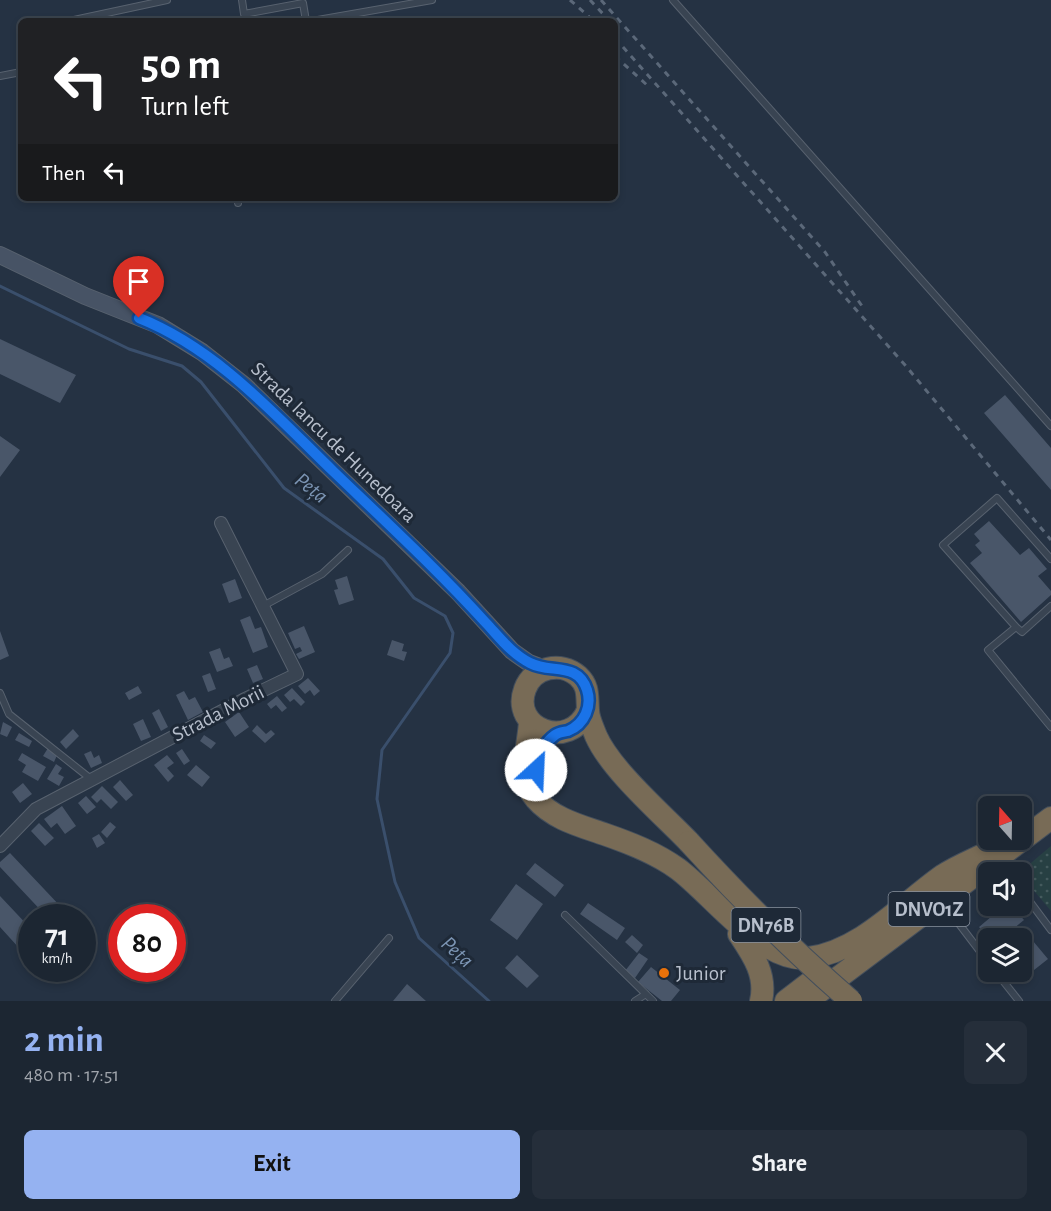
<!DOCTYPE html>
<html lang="en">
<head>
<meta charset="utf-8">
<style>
	body { margin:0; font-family:"Alegreya Sans",sans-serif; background:#252e3a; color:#f1f3f6; height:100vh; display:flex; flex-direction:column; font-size:22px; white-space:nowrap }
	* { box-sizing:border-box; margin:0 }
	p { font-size:20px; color:#a0a5ac }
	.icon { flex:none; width:33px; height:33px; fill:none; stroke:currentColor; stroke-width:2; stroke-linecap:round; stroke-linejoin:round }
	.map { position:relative; height:1001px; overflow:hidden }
	.sheet { display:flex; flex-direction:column; background:#1c2632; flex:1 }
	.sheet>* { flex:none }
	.guide { position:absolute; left:18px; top:18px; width:600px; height:183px; border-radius:9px; box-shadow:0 3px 9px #0003,0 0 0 2px #3a434d; background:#202124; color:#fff; overflow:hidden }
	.needle { width:39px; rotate:340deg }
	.tools { position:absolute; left:978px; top:796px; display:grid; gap:12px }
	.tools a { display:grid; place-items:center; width:54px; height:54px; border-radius:9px; background:#1c2632; box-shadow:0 3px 9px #0003,0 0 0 2px #3a434d; font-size:30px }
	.speed { position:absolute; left:18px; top:904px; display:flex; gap:12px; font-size:30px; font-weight:700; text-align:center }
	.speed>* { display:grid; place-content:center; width:78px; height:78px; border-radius:50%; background:#1c2632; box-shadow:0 3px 9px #0003,0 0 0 2px #3a434d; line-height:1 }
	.speed small { font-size:15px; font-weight:400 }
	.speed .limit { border:9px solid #d22; background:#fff; color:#111 }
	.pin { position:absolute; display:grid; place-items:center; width:51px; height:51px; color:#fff; margin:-62px -26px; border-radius:50% 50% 50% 0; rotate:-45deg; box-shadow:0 0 6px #0007 }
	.pin .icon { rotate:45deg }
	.me { position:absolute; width:66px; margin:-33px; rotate:25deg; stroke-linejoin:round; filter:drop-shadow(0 0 4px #0008) }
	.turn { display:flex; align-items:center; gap:21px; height:126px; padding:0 24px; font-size:27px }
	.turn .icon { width:78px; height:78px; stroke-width:2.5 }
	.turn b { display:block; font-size:42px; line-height:51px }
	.then { display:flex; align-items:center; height:57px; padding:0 24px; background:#0003; gap:12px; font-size:22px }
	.round { display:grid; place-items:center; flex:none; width:63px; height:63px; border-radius:9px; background:#252e3a }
	.overview { display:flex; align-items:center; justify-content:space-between; height:102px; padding:0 24px }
	h1 { font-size:36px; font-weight:700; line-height:45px; color:#95b2f1 }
	.primary-button { display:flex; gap:12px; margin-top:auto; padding:12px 24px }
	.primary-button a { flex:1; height:69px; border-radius:9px; background:#95b2f1; color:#111; font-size:24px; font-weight:700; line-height:69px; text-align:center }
	.primary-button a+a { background:#252e3a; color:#f1f3f6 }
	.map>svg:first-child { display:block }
</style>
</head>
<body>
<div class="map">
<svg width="1051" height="1001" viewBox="0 0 1051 1001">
	<defs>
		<pattern id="grass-dots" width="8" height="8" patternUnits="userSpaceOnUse" patternTransform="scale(1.5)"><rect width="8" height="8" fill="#274043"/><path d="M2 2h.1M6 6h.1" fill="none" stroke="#445a5d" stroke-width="1.8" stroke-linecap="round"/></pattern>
	</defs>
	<rect width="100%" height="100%" fill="#253243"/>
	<path fill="url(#grass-dots)" d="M1051,846V911L1019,873Z"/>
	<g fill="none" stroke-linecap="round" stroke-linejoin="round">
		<path stroke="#3a4f6c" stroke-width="3" d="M0,286L129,349L182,366L201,382L284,488L383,559L414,598L445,616L453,633L450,653L382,750L377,799L395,882L419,938L489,1001"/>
	</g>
	<path fill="#495669" d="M0,339L76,375L60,403L0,374Z
		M1005,395L1051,448V490L984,413Z
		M0,436L20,450L0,477Z
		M989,521L1020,555L1029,548L1047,569L1038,576L1051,591V595L1021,622L970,563L982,553L975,545L980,541L974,534Z
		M347,576L354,600L339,605L334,590L338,589L335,580Z
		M235,579L242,598L229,603L222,584Z
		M250,616L255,629L261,627L268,647L253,653L240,620Z
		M304,626L315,652L299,659L296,654L302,651L300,647L295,649L288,633Z
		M0,631L9,656L0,660Z
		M392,640L404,644L402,651L407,652L404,661L387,655Z
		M220,648L224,659L229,657L233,666L217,672L209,652Z
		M257,665L263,679L253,683L247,669Z
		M210,673L216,689L208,692L202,676Z
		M308,678L320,691L314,696L310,690L305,694L298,686Z
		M138,686L142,693L129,700L125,693Z
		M292,688L305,702L301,706L294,699L290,702L284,695Z
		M184,691L189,700L195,697L203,712L188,720L176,695Z
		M277,696L287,708L282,712L276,705L271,709L267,704Z
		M159,709L168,727L161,731L152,713Z
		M239,712L249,727L235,737L225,722Z
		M143,719L151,737L141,741L133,724Z
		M3,722L12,727L7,737L0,734Z
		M257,725L266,734L271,730L275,734L265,743L252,731Z
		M73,729L79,736L66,749L60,742Z
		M19,733L32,741L29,747L15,740Z
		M204,735L216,743L211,749L200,741Z
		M48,748L58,753L54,762L43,756Z
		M182,749L190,761L184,765L176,753Z
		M91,751L94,758L99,755L102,763L91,768L84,754Z
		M22,753L46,767L38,781L22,772L26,765L18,760Z
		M167,755L174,763L167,768L174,776L168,782L154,765Z
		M56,764L62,768L58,774L64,777L59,786L47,779Z
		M196,765L210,777L202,787L187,775Z
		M120,780L133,795L126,801L113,787Z
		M23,783L32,794L20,803L12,792Z
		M102,786L118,802L111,809L101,799L97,803L91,797Z
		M86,796L96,807L87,814L78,803Z
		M62,806L76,826L65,834L57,823L51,828L44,819Z
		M110,822L116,827L107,838L101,832Z
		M39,823L54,838L45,846L31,831Z
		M99,834L105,843L97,848L92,838Z
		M10,853L62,908L51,918H48L0,867V862Z
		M535,863L564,885L555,897L526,874Z
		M516,884L543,904L517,940L490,920Z
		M0,896L32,930V936L19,948L0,927Z
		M588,903L625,928L617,940L580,914Z
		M1004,906H1012L1024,920L1001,939H989L979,927Z
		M1023,929L1048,959L1029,974L1022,966V939H1011Z
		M632,935L643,945L637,953L625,942Z
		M639,953L648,959L635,978L625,971Z
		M517,955L539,976L527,988L505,968Z
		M651,967L680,990L671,1001H662L638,982Z
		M407,984L426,1001H393Z"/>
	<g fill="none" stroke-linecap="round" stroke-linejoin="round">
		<g stroke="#58626f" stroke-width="8">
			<path id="lane" d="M242,0L244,14L303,3L306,21
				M673,0L1051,426
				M74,20L167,0
				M312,21L432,0
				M0,76L21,72
				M237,198L238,203
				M1051,559L997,498L943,545L1016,627L988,650L1051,727
				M263,606L322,574L348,550
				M1016,627L1022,632L1051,606
				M0,693L9,714L91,779
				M1004,867L1008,873
				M1022,891L1051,930
				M947,908L988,962
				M565,915L653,1001
				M996,972L1019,1001
				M335,1001L389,938
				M635,1001L646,994"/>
		</g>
		<g stroke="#58626f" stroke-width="14">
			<path id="street" d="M0,846L36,809L245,699L297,674L221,523"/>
		</g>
		<g stroke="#58626f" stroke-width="18">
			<path id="secondary" d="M0,255L85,296L158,325L202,352L244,385L458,592L512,651L529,663L545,669"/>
		</g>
		<g stroke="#444f5c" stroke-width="24">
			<path id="highway" d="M588,710C570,752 510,729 525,689C533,667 561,661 578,676C589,686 587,696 588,710C588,718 593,728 596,736C611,770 662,814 689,842
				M530,721C529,747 516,777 536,799C553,819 581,826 604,834C630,843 656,853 678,869C713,895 763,964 809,958C861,951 901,905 942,876C957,866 975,859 991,851
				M739,934C753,955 767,975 761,1001
				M786,1001L816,978
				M807,1001L1051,818"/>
		</g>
		<use href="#lane" stroke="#394452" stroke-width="6"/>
		<use href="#street" stroke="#394452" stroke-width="12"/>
		<use href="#secondary" stroke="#475365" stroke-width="16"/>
		<use href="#highway" stroke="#786b56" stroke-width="22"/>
		<path stroke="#5b6879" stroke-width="3" stroke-dasharray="6 6" stroke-linecap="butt" d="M570,0L594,21
			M590,0L605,16
			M601,0L825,252L862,306
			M615,38L905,365L1051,540
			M615,56L648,86"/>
		<g stroke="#444f5c" stroke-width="24" stroke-linecap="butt">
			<path id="highway-bridge" d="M689,842C741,899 793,951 851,1001"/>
		</g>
		<use href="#highway-bridge" stroke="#786b56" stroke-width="22"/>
	</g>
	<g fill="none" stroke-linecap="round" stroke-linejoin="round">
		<g stroke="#114b97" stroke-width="15">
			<path id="route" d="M139,318C217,349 275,415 334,472C386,522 438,570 486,623C500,638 512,654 530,663C550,674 578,661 587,690C592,706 585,724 568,731C564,732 559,732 555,735C544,743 538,757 536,770"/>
		</g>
		<use href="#route" stroke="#1a73e8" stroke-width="10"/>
	</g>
	<circle fill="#e8710a" stroke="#1e2937" stroke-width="2" cx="664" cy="973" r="6"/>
	<g text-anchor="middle" stroke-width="6" stroke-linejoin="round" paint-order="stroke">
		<g fill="#1e2937" stroke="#89929f" stroke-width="1.5">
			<rect x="888.5" y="892" width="81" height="34" rx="4.5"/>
			<rect x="731.5" y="908" width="69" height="34" rx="4.5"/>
		</g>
		<g font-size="20" font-weight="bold" fill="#b7bfcc">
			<text x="929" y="916">DNVO1Z</text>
			<text x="766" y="932">DN76B</text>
		</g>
		<g font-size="21" fill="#b7bfcc" stroke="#1e2937">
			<text transform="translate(334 442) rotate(44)" y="7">Strada Iancu de Hunedoara</text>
			<text transform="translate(218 713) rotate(-27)" y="7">Strada Morii</text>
		</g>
		<g font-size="21" fill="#b7bfcc" stroke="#1e2937" text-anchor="start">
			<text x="676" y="980">Junior</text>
		</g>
		<g font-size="22" font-style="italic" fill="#7c95b4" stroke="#1e2937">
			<text transform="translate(312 487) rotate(38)" y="8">Peța</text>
			<text transform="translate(458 951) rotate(42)" y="8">Peța</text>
		</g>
	</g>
</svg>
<div class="tools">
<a><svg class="needle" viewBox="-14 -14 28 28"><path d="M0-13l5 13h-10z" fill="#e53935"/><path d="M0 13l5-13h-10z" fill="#a0a5ac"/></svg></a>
<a><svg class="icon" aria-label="sound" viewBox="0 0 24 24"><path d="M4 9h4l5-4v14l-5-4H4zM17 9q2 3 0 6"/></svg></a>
<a><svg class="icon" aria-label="layers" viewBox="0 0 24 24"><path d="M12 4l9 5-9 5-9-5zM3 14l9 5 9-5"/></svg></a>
</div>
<div class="speed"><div>71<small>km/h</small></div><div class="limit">80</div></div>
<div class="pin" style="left:139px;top:318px;background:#d93025"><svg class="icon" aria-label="arrive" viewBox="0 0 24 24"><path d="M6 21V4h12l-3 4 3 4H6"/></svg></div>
<svg class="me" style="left:536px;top:770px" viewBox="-20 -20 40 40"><circle r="19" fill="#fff"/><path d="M0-13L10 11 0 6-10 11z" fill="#1a73e8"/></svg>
<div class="guide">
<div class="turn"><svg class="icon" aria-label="left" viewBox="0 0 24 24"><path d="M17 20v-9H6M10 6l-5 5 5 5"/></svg><div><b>50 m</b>Turn left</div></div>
<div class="then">Then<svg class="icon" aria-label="left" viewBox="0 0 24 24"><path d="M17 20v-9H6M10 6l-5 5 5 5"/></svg></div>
</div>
</div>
<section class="sheet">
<div class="overview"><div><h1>2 min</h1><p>480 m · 17:51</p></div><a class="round"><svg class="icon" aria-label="close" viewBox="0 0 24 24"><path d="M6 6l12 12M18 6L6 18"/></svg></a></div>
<div class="primary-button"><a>Exit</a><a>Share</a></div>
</section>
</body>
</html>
